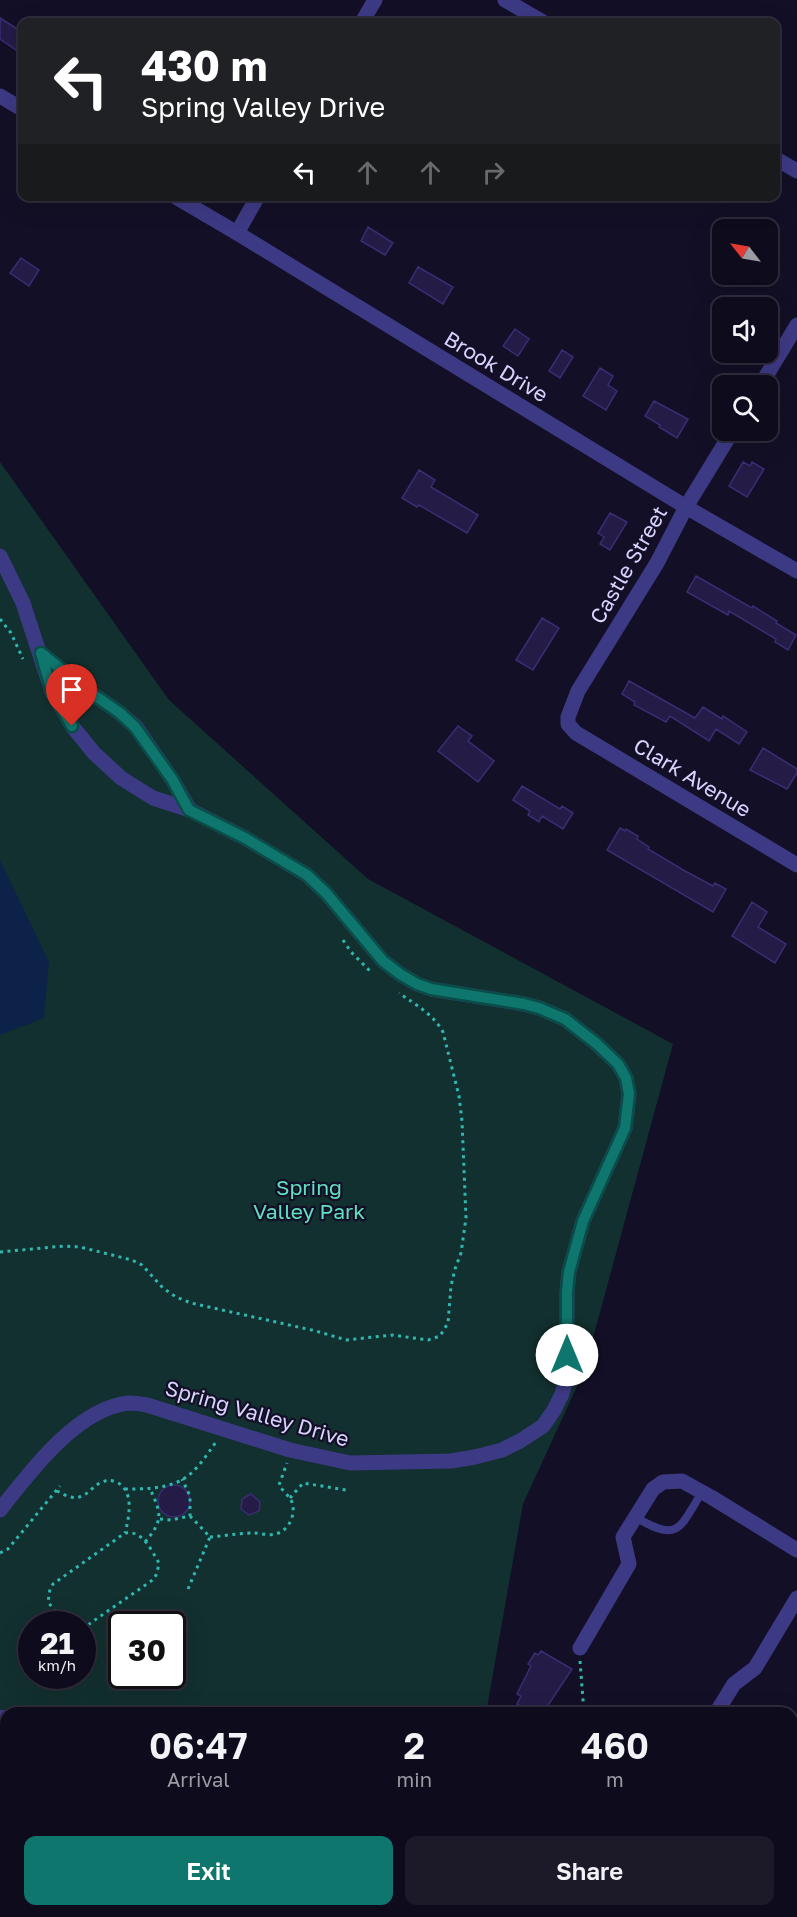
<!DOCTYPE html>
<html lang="en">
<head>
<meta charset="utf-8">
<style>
	body { margin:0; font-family:"Golos Text",sans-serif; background:#1c1929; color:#f1f3f6; height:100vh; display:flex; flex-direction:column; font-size:22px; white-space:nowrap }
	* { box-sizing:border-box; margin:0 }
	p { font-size:20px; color:#9b9ba3 }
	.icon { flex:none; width:33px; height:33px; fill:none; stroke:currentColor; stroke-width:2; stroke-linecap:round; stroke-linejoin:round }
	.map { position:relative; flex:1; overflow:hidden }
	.panel { position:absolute; left:0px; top:1707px; width:798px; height:210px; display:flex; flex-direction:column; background:#0e0b1c; border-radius:18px 18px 0 0; box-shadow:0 6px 24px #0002,0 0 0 2px #2e2b3b }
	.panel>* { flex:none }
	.hud { position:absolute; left:18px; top:18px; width:762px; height:183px; border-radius:12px; box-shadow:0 6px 24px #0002,0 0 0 2px #2e2b3b; background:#202124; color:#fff; overflow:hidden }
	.needle { width:39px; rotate:301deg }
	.buttons { position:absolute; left:712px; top:219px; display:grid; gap:12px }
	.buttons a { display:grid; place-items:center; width:66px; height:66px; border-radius:12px; background:#0e0b1c; box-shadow:0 6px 24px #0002,0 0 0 2px #2e2b3b; font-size:30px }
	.speed { position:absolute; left:18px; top:1611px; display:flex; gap:12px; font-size:30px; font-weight:700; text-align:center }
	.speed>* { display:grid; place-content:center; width:78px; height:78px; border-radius:50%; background:#0e0b1c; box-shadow:0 6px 24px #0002,0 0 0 2px #2e2b3b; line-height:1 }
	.speed small { font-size:15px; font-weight:400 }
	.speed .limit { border:3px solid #111; border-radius:9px; background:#fff; color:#111 }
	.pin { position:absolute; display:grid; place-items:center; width:51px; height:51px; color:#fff; margin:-62px -26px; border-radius:50% 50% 50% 0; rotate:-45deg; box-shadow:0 0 6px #0007 }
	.pin .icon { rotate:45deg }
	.me { position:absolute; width:66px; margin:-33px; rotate:0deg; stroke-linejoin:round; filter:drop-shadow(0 0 4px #0008) }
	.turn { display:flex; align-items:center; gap:21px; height:126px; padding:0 24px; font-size:27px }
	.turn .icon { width:78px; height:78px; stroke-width:2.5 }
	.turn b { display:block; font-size:42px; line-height:51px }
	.lanes { display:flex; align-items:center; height:57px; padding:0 24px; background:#0003; justify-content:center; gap:30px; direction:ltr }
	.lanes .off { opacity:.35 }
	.eta { display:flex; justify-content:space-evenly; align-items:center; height:102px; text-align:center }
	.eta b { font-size:36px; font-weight:600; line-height:42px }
	.button { display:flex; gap:12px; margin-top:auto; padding:12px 24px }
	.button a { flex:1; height:69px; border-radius:12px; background:#0f766e; color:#fff; font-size:24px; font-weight:600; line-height:69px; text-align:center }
	.button a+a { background:#1c1929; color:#f1f3f6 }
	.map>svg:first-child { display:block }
</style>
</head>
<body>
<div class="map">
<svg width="797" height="1917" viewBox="0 0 797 1917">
	<rect width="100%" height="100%" fill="#130f26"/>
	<path fill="#12302f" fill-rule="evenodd" d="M0,462L169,700L368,879L673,1044L584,1371L523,1504L486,1713H6V1911H381L377,1917H0ZM32,1624H82V1676H32ZM122,1624H172V1676H122Z"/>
	<path fill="#0c2248" d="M0,860L49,962L44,1018L0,1035Z"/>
	<path fill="#241b47" stroke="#3b2d73" stroke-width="1.5" d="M0,18L22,32V54L0,39Z
		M368,227L393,243L385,255L361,241Z
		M21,258L39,270L29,286L10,273Z
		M418,267L453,287L443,304L409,283Z
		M515,329L529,339L518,356L503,346Z
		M562,350L573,357L560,378L549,371Z
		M600,368L613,376L608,385L617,391L606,410L583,396Z
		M654,401L688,419L677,438L659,427L660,425L645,416Z
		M743,462L750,466L752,462L764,469L747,497L729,486Z
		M419,470L435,480L431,487L478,515L467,533L419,505L417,507L402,498Z
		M610,513L627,522L610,550L600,544L604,537L598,533Z
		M696,576L752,608L753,606L777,621L776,623L796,635L788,650L775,642L776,639L729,611L728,615L687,592Z
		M542,618L559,628L533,670L516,660Z
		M629,681L695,718L703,707L722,719L723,716L747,732L739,744L716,729L709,741L670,716L666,722L634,705L635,702L622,694Z
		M458,726L472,736L468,741L494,761L478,782L438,751Z
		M763,748L797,769V773L787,789L750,770Z
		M522,786L560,809L562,806L573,813L563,829L542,816L539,822L528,815L530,811L513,800Z
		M620,828L625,831L626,829L638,836L637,839L649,847L648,849L685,871L713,886L715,883L726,889L713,912L607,850Z
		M752,902L767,912L758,927L786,944L775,963L732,936Z
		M158 1501a16 16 0 1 1 32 0a16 16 0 1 1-32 0Z
		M251,1494L260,1502L259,1511L249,1515L241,1509L242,1499Z
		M541,1651L572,1669L545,1710L542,1708L539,1713H532L517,1704L521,1696L517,1694L531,1666L528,1664L535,1653L538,1655Z"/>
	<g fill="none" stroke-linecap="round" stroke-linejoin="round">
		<path stroke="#2fb8b0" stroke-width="3" stroke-dasharray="3 4.5" stroke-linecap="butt" d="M0,619L11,633L23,659
			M343,940L351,952L370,971
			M0,1252L64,1246L80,1247L132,1260L142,1265L163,1288L176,1297L191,1303L316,1331L346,1340L392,1335L428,1340L440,1336L448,1323L451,1286L455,1269L461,1253L466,1218L462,1121L459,1096L443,1032C433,1014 416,1005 399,993
			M125,1489C146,1489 172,1489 189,1475C200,1466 208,1453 216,1442
			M57,1491C63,1494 71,1499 79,1497C88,1495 94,1485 102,1482C107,1480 111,1480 116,1482C135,1490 129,1518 125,1533
			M290,1498L303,1483L346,1490
			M160,1519L171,1520L190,1516V1496L182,1479
			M210,1537C224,1536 239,1533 253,1533C260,1533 269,1536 276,1534C290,1530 297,1512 291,1500C288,1495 282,1490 279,1485L287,1463
			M145,1542C163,1521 162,1514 150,1489
			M0,1553L8,1549L60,1486
			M188,1589L210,1537L190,1516
			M65,1624L48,1602L50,1589L53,1584L125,1533C143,1530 151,1550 159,1563L157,1573L154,1579L82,1629
			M580,1661L584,1713
			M0,1870L6,1883
			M787,1911L793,1917
			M7,1917L8,1911"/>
		<path stroke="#3d3a85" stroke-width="8" d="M635,1517C679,1543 679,1529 702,1492
			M0,1714H6
			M38,1917V1911
			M532,1917L539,1911"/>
		<path stroke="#3d3a85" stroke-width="15" d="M505,0L543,22
			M362,22L375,0
			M776,159L797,171
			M237,233L258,196
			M760,386L797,325
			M733,430L686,507L657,563L578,691L568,717V724L576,733L797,865
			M0,556L23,603L52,692L72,726L94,753L121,778L153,798L190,810L245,838L307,875L326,893L383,961L400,974L417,984L431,989L524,1004L539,1008L565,1019L597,1044L618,1064L626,1078L629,1094L625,1128L583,1221L569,1272L567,1292V1376L562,1394L554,1410L543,1426L520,1441L502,1450L475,1457L451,1461L350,1463L290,1450L147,1405C141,1404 135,1403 129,1403C77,1408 30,1472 0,1510
			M41,653L84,688L120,713L136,727L172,779L190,810
			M580,1648L629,1564L623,1537L653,1489L663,1482L682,1481L711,1497L797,1550
			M716,1713L734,1684L755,1668L797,1598
			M0,1797L6,1806
			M116,1911L120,1917"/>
		<path stroke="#3d3a85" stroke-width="15" d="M0,96L22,109
			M174,196L237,233L686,507L797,571"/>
	</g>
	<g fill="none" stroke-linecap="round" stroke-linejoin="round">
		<g stroke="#0a4d48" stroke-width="15">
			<path id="route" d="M72,726L52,692L41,653L84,688L120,713L135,727L172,779L189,810L245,838L307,875L326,893L383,961L400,974L417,984L431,989L524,1004L539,1008L565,1019L597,1044L618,1064L626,1078L629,1094L625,1128L583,1221L569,1272L567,1292V1355"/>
		</g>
		<use href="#route" stroke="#0f766e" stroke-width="10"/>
	</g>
	<g text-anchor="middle" stroke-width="4.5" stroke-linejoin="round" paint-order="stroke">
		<g font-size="21" fill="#d9d4ff" stroke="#130f26">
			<text transform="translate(496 367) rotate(31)" y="7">Brook Drive</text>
			<text transform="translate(629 565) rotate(-60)" y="7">Castle Street</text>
			<text transform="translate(692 778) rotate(31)" y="7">Clark Avenue</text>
			<text transform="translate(257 1414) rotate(16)" y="7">Spring Valley Drive</text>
		</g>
		<g font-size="21" fill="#5fe0c0" stroke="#130f26">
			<text x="309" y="1195">Spring<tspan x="309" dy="24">Valley Park</tspan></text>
		</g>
	</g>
</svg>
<div class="buttons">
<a><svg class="needle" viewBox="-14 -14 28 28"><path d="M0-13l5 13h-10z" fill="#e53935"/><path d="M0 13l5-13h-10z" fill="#9b9ba3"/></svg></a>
<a><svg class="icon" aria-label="sound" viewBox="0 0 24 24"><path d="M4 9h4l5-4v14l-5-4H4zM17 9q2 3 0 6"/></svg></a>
<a><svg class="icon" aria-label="search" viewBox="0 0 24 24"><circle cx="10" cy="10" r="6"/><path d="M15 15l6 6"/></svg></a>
</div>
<div class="speed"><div>21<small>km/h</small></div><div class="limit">30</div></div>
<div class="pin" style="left:72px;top:726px;background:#d93025"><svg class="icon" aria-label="arrive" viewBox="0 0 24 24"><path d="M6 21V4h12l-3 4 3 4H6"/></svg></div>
<svg class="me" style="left:567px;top:1355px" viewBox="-20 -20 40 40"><circle r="19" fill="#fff"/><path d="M0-13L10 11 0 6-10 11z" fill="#0f766e"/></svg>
<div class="hud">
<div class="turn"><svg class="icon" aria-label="left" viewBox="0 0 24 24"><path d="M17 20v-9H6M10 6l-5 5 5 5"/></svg><div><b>430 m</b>Spring Valley Drive</div></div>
<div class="lanes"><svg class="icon" aria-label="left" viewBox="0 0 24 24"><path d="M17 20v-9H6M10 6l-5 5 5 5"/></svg><svg class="icon off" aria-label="ahead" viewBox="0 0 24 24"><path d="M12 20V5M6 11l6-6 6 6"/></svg><svg class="icon off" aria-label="ahead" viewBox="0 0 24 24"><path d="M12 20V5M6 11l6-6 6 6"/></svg><svg class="icon off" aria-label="right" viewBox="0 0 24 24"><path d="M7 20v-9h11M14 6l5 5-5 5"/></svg></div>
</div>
<section class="panel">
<div class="eta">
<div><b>06:47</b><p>Arrival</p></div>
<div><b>2</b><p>min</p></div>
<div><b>460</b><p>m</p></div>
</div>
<div class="button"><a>Exit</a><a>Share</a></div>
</section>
</div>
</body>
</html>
